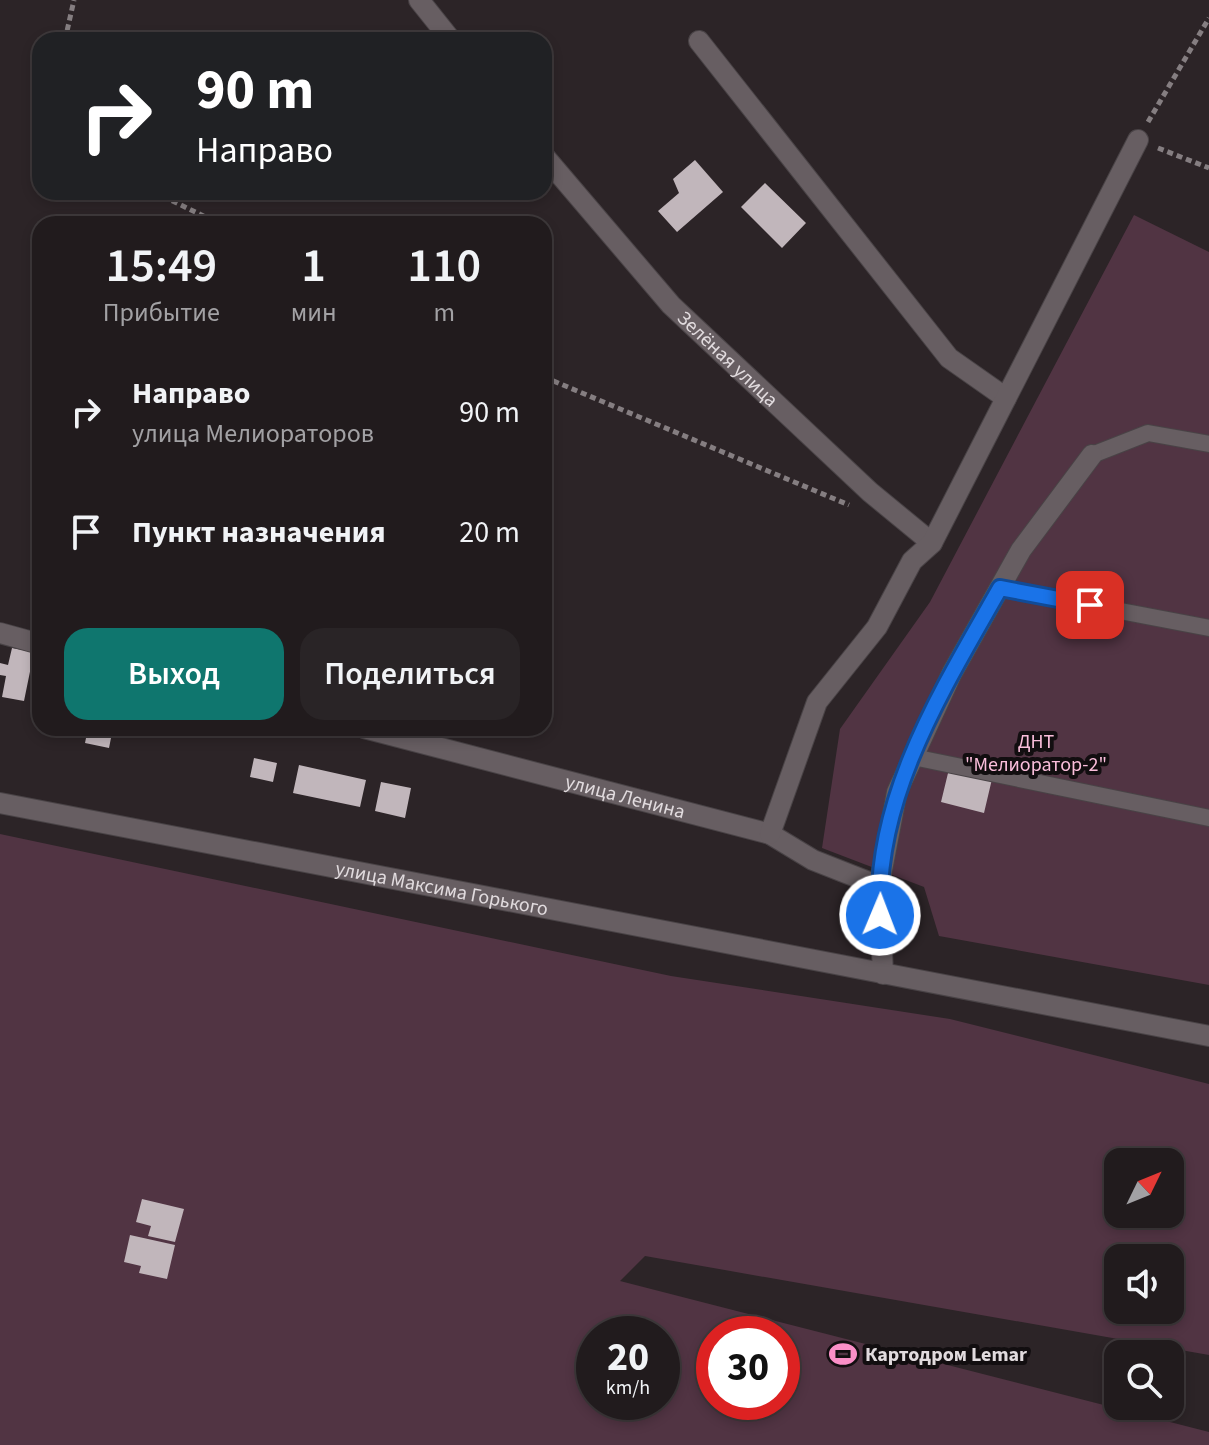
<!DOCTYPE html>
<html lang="ru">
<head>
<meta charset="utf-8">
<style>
	body { margin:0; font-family:"Source Sans 3",sans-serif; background:#292426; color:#f1f3f6; height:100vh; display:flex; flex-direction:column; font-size:30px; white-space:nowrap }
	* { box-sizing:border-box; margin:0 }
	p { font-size:26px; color:#a2a1a4 }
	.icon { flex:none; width:44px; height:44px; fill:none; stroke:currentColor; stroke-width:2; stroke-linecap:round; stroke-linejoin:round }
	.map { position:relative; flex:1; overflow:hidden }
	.details { position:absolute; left:32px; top:216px; width:520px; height:520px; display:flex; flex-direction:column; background:#211b1d; border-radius:24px; box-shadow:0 4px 12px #0003,0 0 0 2px #3e393b }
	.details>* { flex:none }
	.hud { position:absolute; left:32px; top:32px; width:520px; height:168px; border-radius:24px; box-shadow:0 4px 12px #0003,0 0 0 2px #3e393b; background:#202124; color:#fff; overflow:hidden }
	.needle { width:52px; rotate:47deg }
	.buttons { position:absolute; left:1104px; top:1148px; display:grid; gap:16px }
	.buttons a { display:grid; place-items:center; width:80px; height:80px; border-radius:16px; background:#211b1d; box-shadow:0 4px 12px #0003,0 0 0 2px #3e393b; font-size:40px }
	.speed { position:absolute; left:576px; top:1316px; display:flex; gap:16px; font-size:40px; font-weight:700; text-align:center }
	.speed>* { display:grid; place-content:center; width:104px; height:104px; border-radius:50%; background:#211b1d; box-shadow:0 4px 12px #0003,0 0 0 2px #3e393b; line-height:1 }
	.speed small { font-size:20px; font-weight:400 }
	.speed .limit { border:12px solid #d22; background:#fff; color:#111 }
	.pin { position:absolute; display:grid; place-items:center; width:68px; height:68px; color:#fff; margin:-34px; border-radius:16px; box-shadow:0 4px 12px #0006 }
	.me { position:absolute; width:88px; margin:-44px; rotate:1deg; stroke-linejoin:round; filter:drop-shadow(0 0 6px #0008) }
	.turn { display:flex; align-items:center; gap:28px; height:168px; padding:0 32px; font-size:36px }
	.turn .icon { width:104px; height:104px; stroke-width:2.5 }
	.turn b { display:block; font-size:56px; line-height:68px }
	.eta { display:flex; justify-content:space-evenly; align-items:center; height:136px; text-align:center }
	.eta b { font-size:48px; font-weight:600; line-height:56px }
	.cta { display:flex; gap:16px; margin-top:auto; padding:16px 32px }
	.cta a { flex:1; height:92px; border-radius:24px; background:#0f766e; color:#fff; font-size:32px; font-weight:600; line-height:92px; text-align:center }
	.cta a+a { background:#292426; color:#f1f3f6 }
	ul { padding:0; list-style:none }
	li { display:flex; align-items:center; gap:24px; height:120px; padding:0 32px }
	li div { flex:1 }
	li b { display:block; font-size:30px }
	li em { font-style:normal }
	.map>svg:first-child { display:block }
</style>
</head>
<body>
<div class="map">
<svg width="1209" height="1445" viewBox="0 0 1209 1445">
	<rect width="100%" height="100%" fill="#2c2427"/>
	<path fill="#513443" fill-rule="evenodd" d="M1134,215L1209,252V985L939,936L924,887L822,848L840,729L930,602Z
		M0,834L671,976L950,1019L1209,1084V1355L645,1256L620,1281L1209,1432V1445H0ZM1118,1162H1170V1214H1118ZM1118,1258H1170V1310H1118ZM594,1334H662V1402H594ZM714,1334H782V1402H714Z"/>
	<path fill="#c1b6bb" d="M695,160L723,192L677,232L658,211L679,193L673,179Z
		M765,183L806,223L782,248L741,207Z
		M12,648L34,652L24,701L2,697L6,676L0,675V663L8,665Z
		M88,728L112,733L109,748L85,743Z
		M254,758L277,763L273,782L250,777Z
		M299,765L366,780L360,807L293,793Z
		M949,769L992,779L984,813L941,802Z
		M381,782L411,788L405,818L375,811Z
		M142,1199L184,1209L175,1242L148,1236L151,1226L136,1222Z
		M130,1235L175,1245L167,1279L139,1273L141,1266L124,1262Z"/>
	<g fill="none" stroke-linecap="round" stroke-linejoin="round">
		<g stroke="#494346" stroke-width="18">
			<path id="lane" d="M1092,455L1148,433L1209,444
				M1000,588L1209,628
				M913,757L1209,818"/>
		</g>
		<g stroke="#494346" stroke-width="22">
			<g id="street">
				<path d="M419,0L451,40"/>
				<path d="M699,41L949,358L1006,398"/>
				<path id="s1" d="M544,156L671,305L870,492L932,543"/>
				<path d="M0,633L40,644"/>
				<path id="s2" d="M364,728L770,834L813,860L879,886"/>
				<path d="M770,834L817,702L877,627L912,561L932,543L1138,140"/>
				<path d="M883,974L879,886L897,792L952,673L1021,550L1092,455"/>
			</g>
		</g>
		<g stroke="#494346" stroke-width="22">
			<g id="secondary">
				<path id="s3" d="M0,803L1209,1036"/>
			</g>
		</g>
		<path stroke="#857e81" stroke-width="5" stroke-dasharray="6 4" stroke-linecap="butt" d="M65,40L74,0
			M1148,122L1209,18
			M1158,148L1209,168
			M154,192L220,224
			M544,377L849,505"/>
		<use href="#lane" stroke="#675e62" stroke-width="16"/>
		<use href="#street" stroke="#675e62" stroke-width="20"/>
		<use href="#secondary" stroke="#675e62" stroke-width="20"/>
	</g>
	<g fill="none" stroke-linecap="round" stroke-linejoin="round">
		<g stroke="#114b97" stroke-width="20">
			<path id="route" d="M880,915C874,797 944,687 1000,588L1090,605"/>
		</g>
		<use href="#route" stroke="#1a73e8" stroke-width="14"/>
	</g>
	<defs>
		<g id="stadium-bare" transform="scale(2.16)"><path d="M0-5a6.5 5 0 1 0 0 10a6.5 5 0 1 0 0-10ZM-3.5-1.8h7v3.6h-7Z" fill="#fa8fc7" stroke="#120e10" stroke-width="2.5" paint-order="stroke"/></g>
	</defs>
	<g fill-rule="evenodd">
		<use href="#stadium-bare" x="843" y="1354"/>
	</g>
	<g text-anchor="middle" stroke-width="8" stroke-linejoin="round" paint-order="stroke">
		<g font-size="20" fill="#e1dbde" stroke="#120e10">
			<text dy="7" stroke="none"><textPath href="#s1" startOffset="274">Зелёная улица</textPath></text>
			<text dy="7" stroke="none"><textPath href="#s2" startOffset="270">улица Ленина</textPath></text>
			<text dy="7" stroke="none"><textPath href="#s3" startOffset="450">улица Максима Горького</textPath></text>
		</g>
		<g font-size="20" fill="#fabedb" stroke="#120e10">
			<text x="1036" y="748">ДНТ<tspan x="1036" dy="23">"Мелиоратор-2"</tspan></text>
		</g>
		<g font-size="20" font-weight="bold" fill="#e1dbde" stroke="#120e10" text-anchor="start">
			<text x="865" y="1361">Картодром Lemar</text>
		</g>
	</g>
</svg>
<div class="buttons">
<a><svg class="needle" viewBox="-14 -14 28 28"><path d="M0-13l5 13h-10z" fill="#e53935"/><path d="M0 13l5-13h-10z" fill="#a2a1a4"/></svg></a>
<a><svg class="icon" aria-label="sound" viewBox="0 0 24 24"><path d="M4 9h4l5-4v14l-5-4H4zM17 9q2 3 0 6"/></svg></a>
<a><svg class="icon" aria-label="search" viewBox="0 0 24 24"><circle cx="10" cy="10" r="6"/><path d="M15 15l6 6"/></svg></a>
</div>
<div class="speed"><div>20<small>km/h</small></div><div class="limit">30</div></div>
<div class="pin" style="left:1090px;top:605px;background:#d93025"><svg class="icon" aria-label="arrive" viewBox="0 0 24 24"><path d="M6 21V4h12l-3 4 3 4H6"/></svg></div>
<svg class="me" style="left:880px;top:915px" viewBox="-20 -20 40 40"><circle r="17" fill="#1a73e8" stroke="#fff" stroke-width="3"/><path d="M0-11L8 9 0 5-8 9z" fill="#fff"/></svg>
<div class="hud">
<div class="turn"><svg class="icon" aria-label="right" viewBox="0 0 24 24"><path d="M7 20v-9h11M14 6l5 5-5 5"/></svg><div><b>90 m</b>Направо</div></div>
</div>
<section class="details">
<div class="eta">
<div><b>15:49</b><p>Прибытие</p></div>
<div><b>1</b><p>мин</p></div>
<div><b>110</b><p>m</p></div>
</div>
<ul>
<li><svg class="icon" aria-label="right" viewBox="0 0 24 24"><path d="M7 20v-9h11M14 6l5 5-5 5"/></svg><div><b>Направо</b><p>улица Мелиораторов</p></div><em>90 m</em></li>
<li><svg class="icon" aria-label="arrive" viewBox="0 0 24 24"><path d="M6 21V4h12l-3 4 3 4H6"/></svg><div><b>Пункт назначения</b></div><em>20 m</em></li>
</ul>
<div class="cta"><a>Выход</a><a>Поделиться</a></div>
</section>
</div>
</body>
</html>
